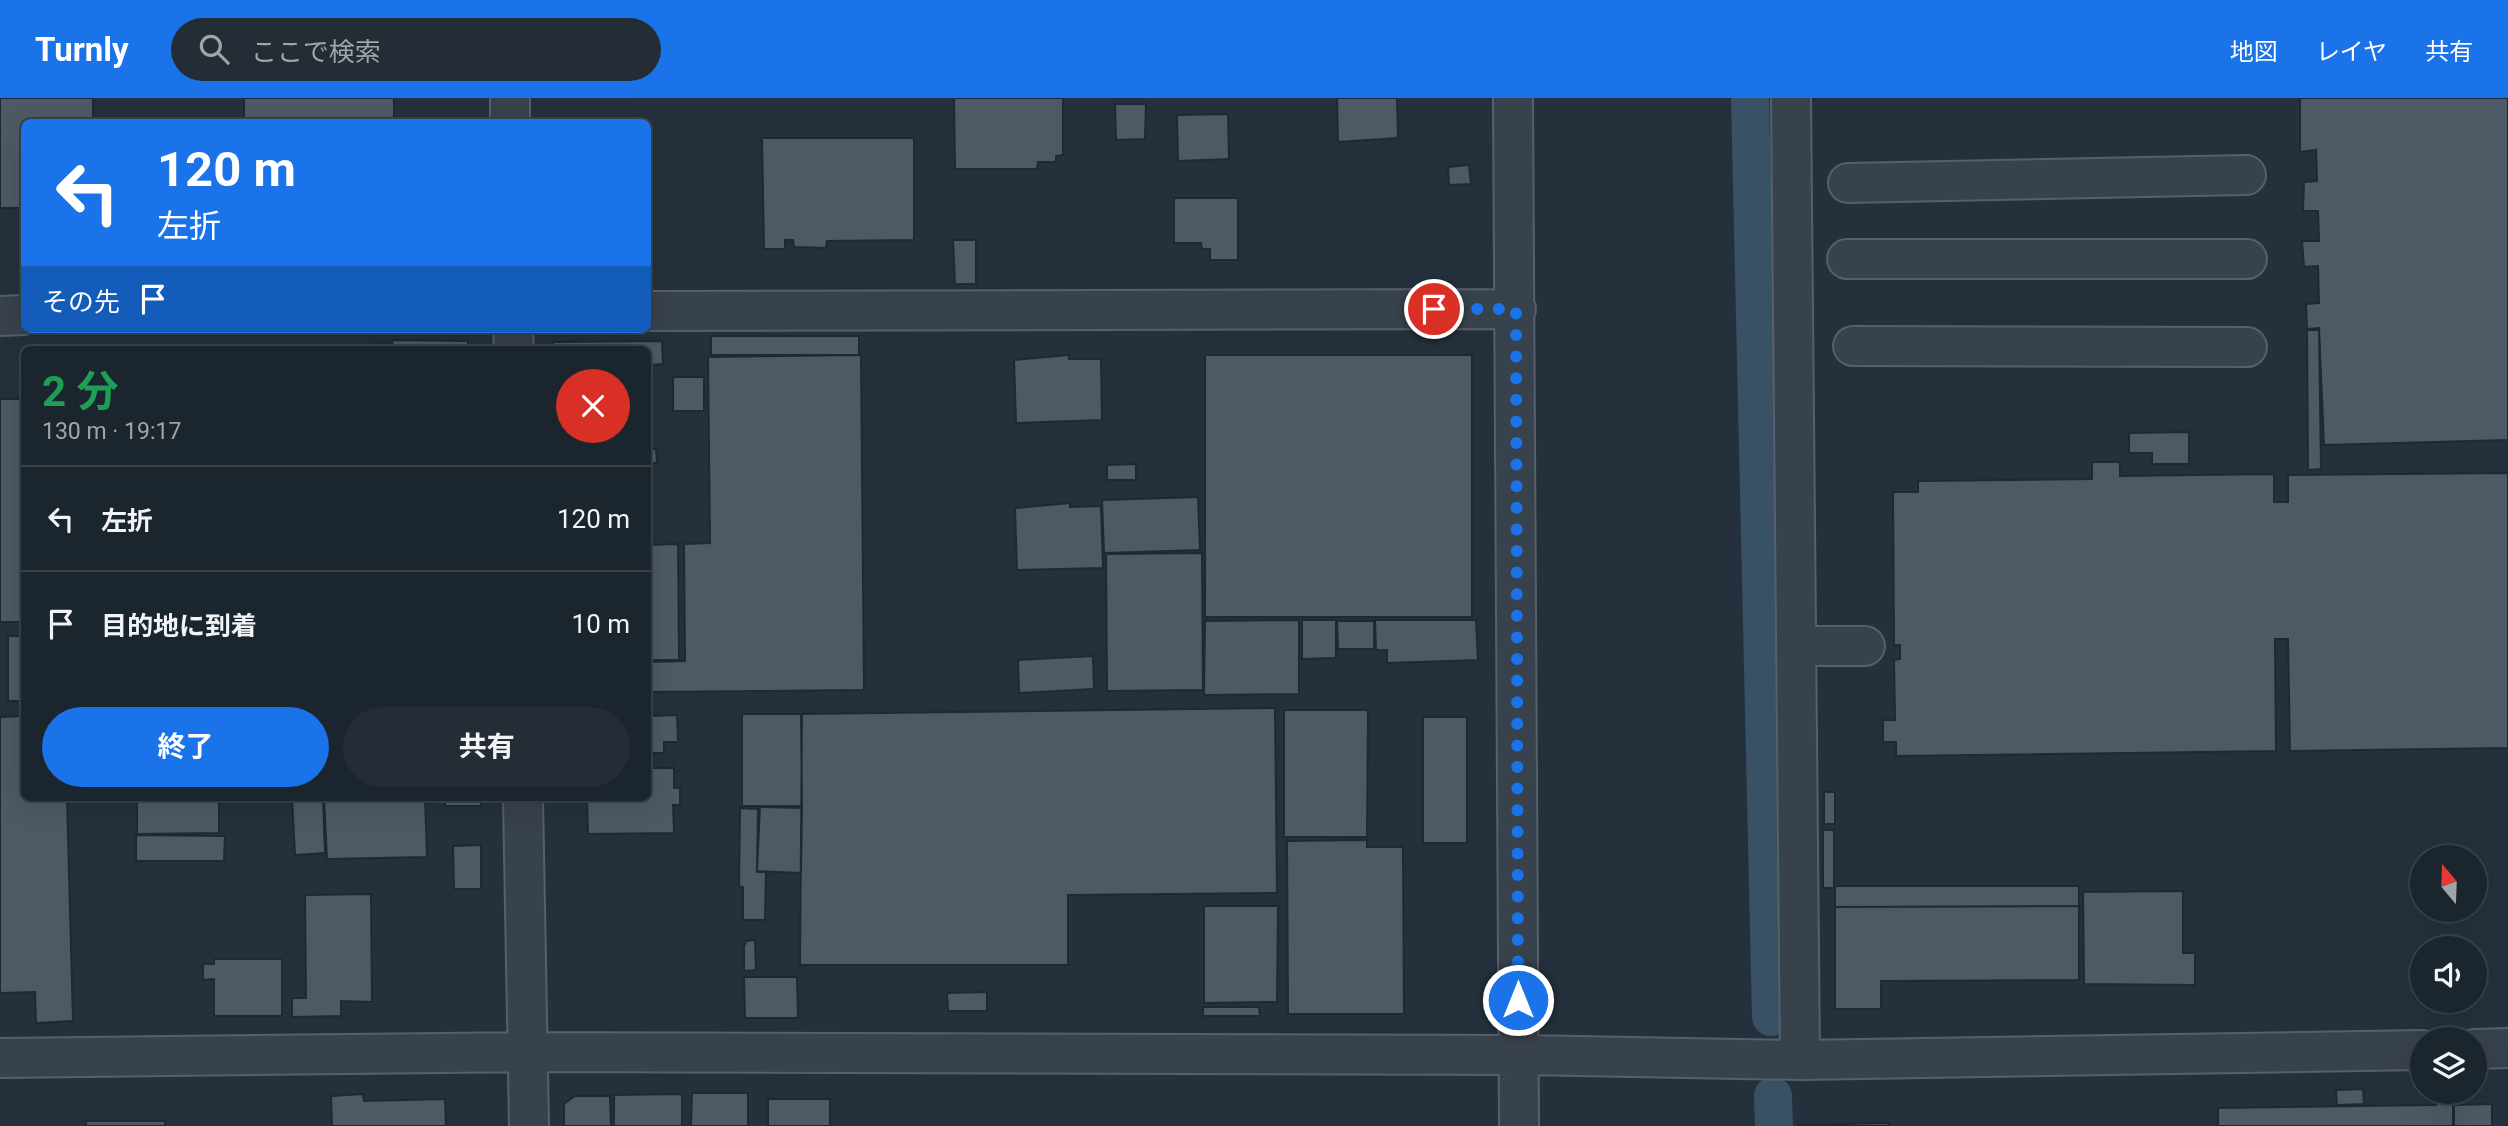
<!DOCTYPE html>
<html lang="ja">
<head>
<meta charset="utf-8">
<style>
	body { margin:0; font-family:Roboto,"Noto Sans JP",sans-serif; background:#242d35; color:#f1f3f6; height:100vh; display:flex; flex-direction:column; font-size:26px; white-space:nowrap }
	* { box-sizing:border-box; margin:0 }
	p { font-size:23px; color:#a0a5aa }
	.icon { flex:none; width:38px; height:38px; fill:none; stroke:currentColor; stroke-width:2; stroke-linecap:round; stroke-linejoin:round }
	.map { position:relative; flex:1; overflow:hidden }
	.details { position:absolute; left:21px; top:248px; width:630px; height:455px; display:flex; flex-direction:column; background:#1b252d; border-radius:10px; box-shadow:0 7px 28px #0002,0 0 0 2px #394249 }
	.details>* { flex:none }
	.guide { position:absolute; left:21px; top:21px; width:630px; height:214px; border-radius:10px; box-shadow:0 7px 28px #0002,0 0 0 2px #394249; background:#1a73e8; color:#fff; overflow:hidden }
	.needle { width:46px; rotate:341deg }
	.controls { position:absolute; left:2410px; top:747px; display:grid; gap:14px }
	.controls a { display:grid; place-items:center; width:77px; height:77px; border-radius:50%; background:#1b252d; box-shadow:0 7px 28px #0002,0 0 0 2px #394249; font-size:35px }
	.pin { position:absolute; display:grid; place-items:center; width:60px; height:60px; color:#fff; margin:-30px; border:4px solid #fff; border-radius:50%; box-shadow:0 2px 7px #0007 }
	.me { position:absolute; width:77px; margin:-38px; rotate:0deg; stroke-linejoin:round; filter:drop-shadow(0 0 5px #0008) }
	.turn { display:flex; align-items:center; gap:24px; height:147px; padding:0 21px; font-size:32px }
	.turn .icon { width:91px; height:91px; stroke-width:2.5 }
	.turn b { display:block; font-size:49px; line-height:60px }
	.then { display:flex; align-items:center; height:66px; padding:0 21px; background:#0003; gap:14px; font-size:26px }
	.round { display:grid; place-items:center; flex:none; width:74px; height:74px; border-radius:37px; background:#242d35 }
	.summary { display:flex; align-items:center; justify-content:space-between; height:119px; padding:0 21px }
	h1 { font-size:42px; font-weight:700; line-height:52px; color:#1e9e55 }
	.action { display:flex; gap:14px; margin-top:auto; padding:14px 21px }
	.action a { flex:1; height:80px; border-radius:42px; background:#1a73e8; color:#fff; font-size:28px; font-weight:700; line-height:80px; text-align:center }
	.action a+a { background:#242d35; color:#f1f3f6 }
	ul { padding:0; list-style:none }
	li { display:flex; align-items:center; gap:21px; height:105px; padding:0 21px; border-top:2px solid #394249 }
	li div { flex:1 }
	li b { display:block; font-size:26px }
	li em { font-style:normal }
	header { display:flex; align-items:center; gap:42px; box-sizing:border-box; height:98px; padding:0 35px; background:#1a73e8; color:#fff }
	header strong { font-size:33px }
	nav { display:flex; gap:38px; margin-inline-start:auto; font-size:24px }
	.search { width:490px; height:63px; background:#242d35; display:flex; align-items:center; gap:18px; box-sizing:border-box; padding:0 24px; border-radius:38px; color:#a0a5aa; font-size:26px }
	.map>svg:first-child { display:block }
</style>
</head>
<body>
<header>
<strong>Turnly</strong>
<div class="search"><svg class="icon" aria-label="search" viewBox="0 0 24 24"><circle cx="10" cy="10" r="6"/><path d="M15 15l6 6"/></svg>ここで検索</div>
<nav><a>地図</a><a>レイヤ</a><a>共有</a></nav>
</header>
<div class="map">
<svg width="2508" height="1028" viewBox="0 0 2508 1028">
	<rect width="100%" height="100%" fill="#24313c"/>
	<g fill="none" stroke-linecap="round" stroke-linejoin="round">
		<path stroke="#395164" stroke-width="38" d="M1750,0L1771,919
			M1773,998L1774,1028"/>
	</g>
	<path fill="#4d5a66" stroke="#1f2933" stroke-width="2" d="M0,0H93V24H24V110H0Z
		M244,0H394V24H244Z
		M954,0H1063V57L1056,58V64H1038L1037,71H955Z
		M1337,0H1397L1398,40L1338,44Z
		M2300,0H2508V342L2324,347L2319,230L2307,231L2306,206L2319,205L2318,168L2304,169L2302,143H2319L2318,113H2303L2304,84L2317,83L2316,52L2300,54Z
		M1115,6H1146L1145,41L1116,42Z
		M1228,16L1229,61L1178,63L1177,17Z
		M762,40H914V142L827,143L826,150L794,149L793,142H785V151H764Z
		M1469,67L1471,86L1449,87L1448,69Z
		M1174,100H1238V162H1210V151H1202L1201,145H1174Z
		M953,142H976V186H955Z
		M2307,232H2319L2321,371L2308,372Z
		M711,238H859V257H711Z
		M393,242L468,243V252H366V247L392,246Z
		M662,243L663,266L648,267V252H553V244Z
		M861,257L864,592L648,594V564L685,563L684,446L710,445L708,259Z
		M1069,257V261H1101L1102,322L1016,325L1014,262Z
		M1205,257H1472V519H1205Z
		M673,279H704V313H673Z
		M0,301H24V524H0Z
		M2189,334V366H2152V355H2129V335Z
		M648,351H656L657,365H648Z
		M2092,364H2120V378L2274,376V404H2288V377L2508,375V650L2290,653L2288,541H2275L2276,653L1896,658V644H1883V622H1895L1894,562L1900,561V547H1894L1893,394H1918V383L2092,381Z
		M1136,366V382H1107V367Z
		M1198,399L1200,452L1104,455L1102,402Z
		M1070,405V409L1101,408L1103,470L1017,472L1015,410Z
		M678,446L679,562H648V447Z
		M1202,455L1203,592L1107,593L1106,456Z
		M1299,522V596L1204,597L1205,523Z
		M1302,522H1336V560L1302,561Z
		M1375,522H1476L1478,562L1387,565V552H1376Z
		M1337,523H1374V551H1338Z
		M8,538H24V603H8Z
		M1093,558L1094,591L1019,595L1018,562Z
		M1275,610L1277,795L1068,797V867H800L802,616Z
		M1284,612H1368L1367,739H1284Z
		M742,616H801L802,708H742Z
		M677,617L678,644H664V655H648V618Z
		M24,618V700H67L73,923L36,925L35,894L0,895V619Z
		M1423,619H1467V745H1423Z
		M648,670H674V690H680V707H673L674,735L588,736L587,700H648Z
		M1824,694H1835V726H1824Z
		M137,700H219V735L137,736Z
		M292,700H323L325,755L295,757Z
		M324,700H425L427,759L327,761Z
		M445,700H481V708H445Z
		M760,709L802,710L801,775L757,773Z
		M740,710L758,711L757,774H766L765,822H743V789L739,788Z
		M1823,732H1834V790H1823Z
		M136,737L225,738L224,763H136Z
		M1367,742V749H1403L1404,916H1288L1287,743Z
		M481,747V791H454L453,748Z
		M1835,788H2079V808L1835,809Z
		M2183,793V855H2195V887L2084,886L2083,794Z
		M371,796L372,904L341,903V918L292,919V900H306L305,797Z
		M1204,808H1278L1277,904L1204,905Z
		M2079,808V882L1881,883V911H1835V809Z
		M755,842L756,872L744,873V849L746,843Z
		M214,861H282V918H214V881L203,882V866H214Z
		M744,879H797L798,920H745Z
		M987,894V913H948L947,895Z
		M1203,909H1259L1260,918H1203Z
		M2363,991L2364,1006L2337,1007L2336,992Z
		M692,995H748V1028H691Z
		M2436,995H2453V1028H2218V1010L2436,1007Z
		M363,996L364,1003L445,1001L446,1028H332L331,998Z
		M682,996V1028H614V997Z
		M575,998H610L611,1028H564V1006Z
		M768,1001H830V1028H768Z
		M2492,1006V1028H2454V1007Z
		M86,1023H165V1028H86Z
		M1889,1025V1028H1799V1027Z"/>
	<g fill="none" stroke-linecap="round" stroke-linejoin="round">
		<g stroke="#56606a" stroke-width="42">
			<path id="minor" d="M510,0V24
				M1513,0L1519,1028
				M1791,0L1800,962
				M1848,85L2246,77
				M1847,161H2247
				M648,213L1516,211
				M0,218L24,217
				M513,231L514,252
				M1853,248L2247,249
				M1796,548H1865
				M523,700L529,1028
				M2474,951L2508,950
				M0,960L529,954L1518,957L1800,962L2422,952"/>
		</g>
		<use href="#minor" stroke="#38424c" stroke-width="38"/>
	</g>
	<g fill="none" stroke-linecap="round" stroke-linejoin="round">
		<path stroke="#1a73e8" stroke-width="12" stroke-dasharray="0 21.6" d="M1434,211H1516L1518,902"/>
	</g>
</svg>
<div class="controls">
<a><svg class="needle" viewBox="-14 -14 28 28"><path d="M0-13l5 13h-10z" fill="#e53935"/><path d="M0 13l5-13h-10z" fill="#a0a5aa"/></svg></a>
<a><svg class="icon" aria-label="sound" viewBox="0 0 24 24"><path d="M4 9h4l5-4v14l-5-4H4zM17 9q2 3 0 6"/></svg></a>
<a><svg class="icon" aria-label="layers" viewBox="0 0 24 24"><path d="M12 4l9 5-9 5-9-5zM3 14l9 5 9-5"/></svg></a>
</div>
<div class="pin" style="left:1434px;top:211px;background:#d93025"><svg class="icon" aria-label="arrive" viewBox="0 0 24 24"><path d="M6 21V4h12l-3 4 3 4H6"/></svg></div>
<svg class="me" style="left:1518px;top:902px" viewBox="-20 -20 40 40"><circle r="17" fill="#1a73e8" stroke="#fff" stroke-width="3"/><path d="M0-11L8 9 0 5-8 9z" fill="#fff"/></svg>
<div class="guide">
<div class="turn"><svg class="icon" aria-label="left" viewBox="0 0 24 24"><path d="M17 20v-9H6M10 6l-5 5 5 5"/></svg><div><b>120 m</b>左折</div></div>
<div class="then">その先<svg class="icon" aria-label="arrive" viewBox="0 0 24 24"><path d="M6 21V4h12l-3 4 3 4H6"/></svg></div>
</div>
<section class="details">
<div class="summary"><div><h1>2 分</h1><p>130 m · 19:17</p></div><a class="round" style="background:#d93025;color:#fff"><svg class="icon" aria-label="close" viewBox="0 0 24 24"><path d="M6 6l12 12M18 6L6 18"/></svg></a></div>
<ul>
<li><svg class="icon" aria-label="left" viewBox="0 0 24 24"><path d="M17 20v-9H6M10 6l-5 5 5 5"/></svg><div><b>左折</b></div><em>120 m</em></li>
<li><svg class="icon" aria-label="arrive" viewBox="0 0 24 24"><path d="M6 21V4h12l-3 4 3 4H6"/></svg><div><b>目的地に到着</b></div><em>10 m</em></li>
</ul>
<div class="action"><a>終了</a><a>共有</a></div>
</section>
</div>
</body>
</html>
